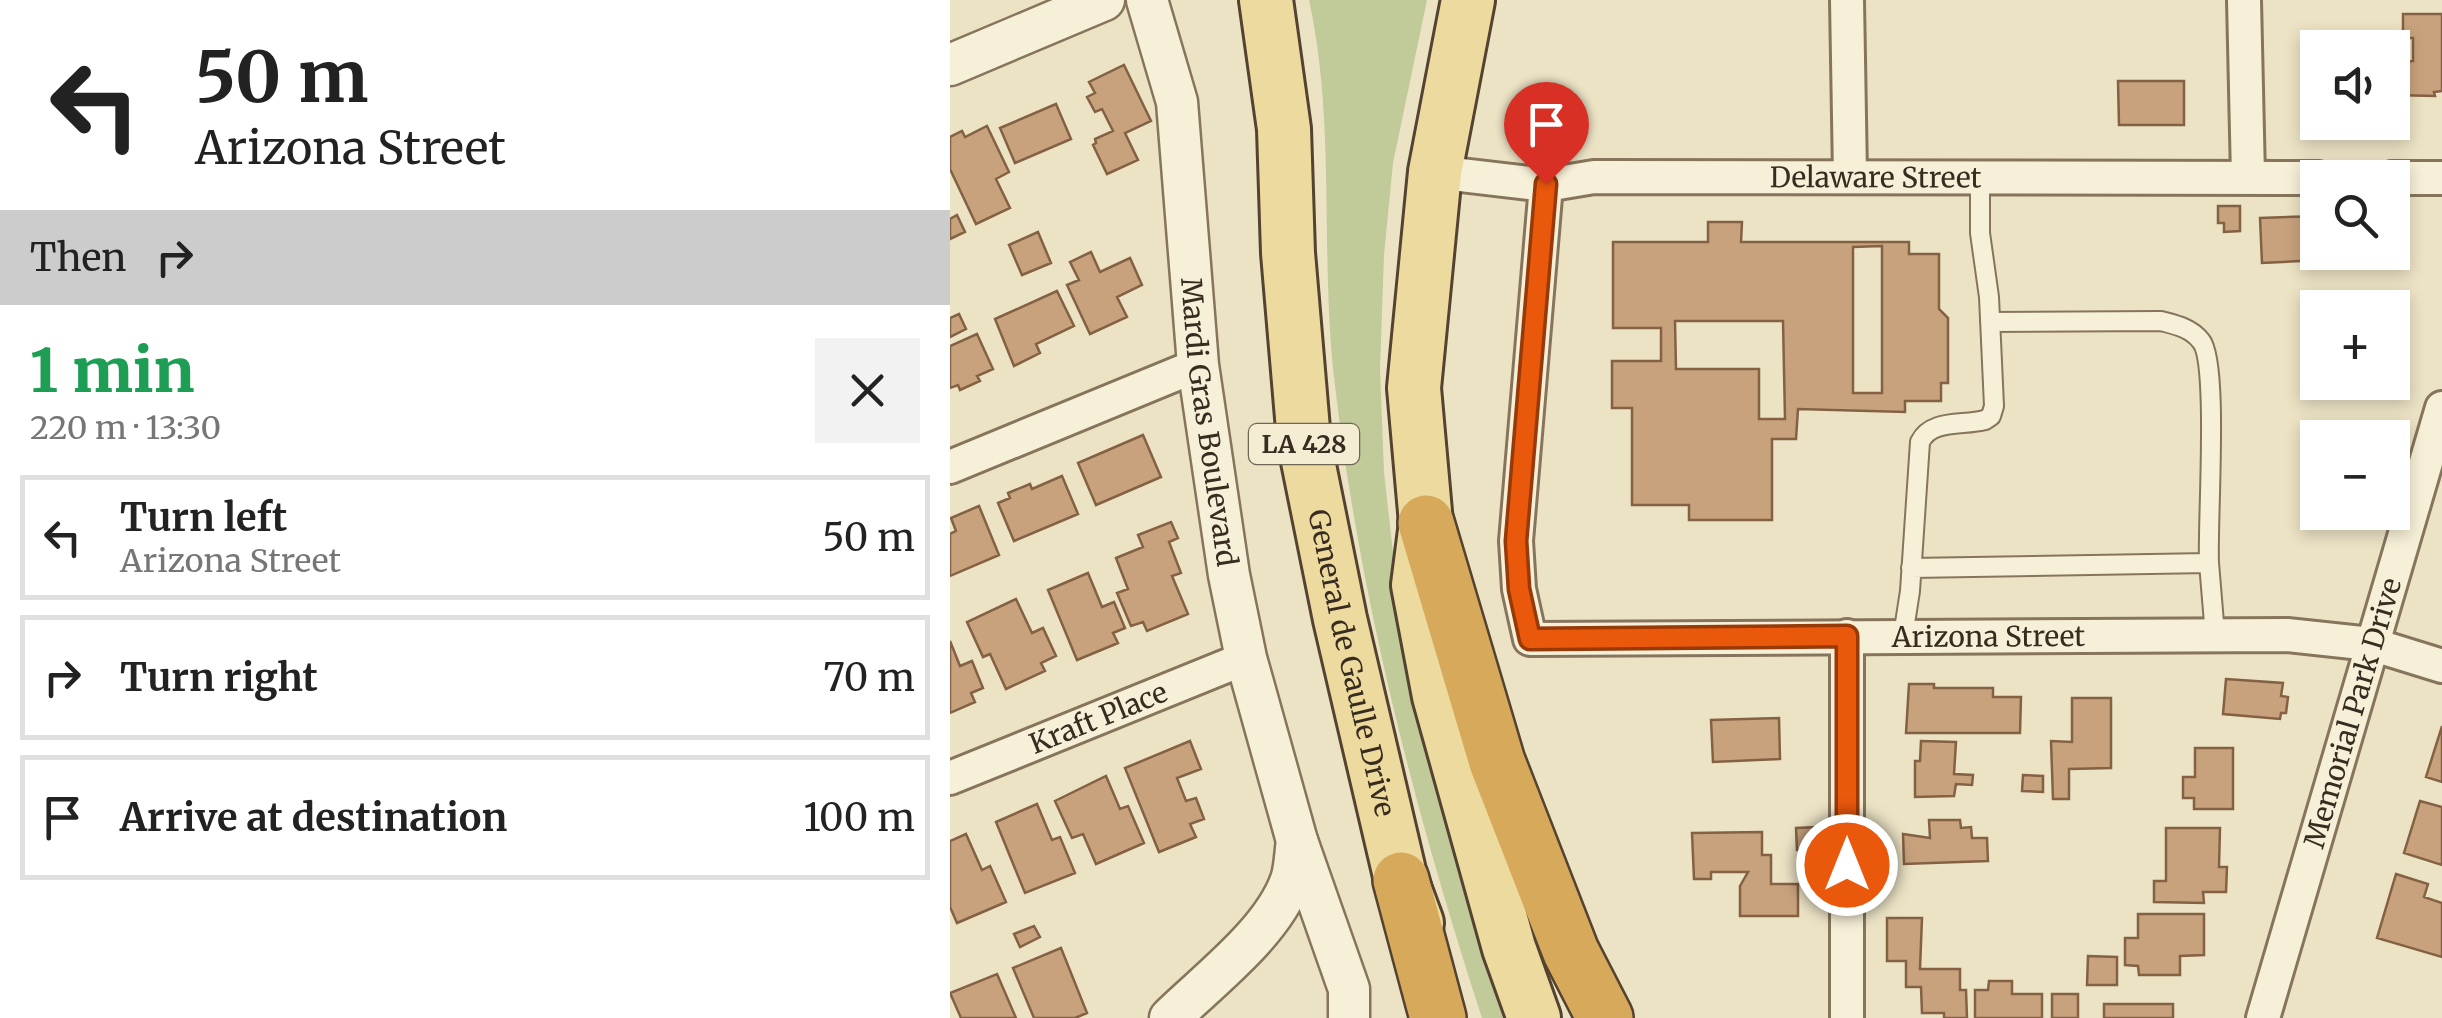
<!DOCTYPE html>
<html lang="en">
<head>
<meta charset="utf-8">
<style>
	body { margin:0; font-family:Merriweather,serif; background:#f2f2f2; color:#222; height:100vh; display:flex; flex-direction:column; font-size:38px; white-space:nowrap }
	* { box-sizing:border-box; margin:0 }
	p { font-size:32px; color:#767676 }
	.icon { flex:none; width:55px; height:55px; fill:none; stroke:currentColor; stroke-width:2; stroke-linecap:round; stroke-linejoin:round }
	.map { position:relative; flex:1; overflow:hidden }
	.side { display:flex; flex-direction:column; background:#fff; width:950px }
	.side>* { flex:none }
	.guide { background:#fff; color:#222; overflow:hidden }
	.buttons { position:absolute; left:1350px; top:30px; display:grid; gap:20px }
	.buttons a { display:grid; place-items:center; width:110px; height:110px; border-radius:0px; background:#fff; box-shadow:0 5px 15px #0003; font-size:50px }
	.pin { position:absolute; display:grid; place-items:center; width:85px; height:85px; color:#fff; margin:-102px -42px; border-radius:50% 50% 50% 0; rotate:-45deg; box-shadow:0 0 10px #0007 }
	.pin .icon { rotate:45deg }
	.me { position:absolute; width:110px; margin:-55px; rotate:0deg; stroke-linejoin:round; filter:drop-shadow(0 0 8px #0008) }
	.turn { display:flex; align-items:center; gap:35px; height:210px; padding:0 30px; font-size:45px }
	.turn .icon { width:130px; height:130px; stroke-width:2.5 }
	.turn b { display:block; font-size:70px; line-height:85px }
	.then { display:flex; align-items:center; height:95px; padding:0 30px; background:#0003; gap:20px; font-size:38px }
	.round { display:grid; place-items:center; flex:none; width:105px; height:105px; border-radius:0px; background:#f2f2f2 }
	.overview { display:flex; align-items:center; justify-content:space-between; height:170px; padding:0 30px }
	h1 { font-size:60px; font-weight:800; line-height:75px; color:#1e9e55 }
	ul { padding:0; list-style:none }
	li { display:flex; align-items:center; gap:30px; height:125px; margin:0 20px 15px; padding:0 10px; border:5px solid #e0e0e0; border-radius:0px }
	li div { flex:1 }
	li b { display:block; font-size:38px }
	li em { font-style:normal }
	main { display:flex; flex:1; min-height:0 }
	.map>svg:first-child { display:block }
</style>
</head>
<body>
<main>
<section class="side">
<div class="guide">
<div class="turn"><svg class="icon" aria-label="left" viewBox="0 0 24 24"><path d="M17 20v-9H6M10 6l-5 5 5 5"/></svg><div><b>50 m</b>Arizona Street</div></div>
<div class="then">Then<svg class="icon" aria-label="right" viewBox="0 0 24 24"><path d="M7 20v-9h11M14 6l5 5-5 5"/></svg></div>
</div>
<div class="overview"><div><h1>1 min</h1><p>220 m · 13:30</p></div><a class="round"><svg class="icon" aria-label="close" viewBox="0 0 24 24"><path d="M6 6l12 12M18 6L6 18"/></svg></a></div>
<ul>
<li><svg class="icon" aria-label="left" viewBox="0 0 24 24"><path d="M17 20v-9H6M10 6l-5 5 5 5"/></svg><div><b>Turn left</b><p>Arizona Street</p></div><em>50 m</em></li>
<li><svg class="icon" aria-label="right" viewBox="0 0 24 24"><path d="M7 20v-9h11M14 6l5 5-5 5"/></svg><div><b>Turn right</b></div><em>70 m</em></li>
<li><svg class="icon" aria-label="arrive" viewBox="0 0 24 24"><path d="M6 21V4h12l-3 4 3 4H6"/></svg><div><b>Arrive at destination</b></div><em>100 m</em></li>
</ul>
</section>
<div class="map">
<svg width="1492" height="1018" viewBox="0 0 1492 1018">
	<rect width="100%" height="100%" fill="#ece3c5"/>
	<path fill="#c1ca99" d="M359,0H477L443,163L434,255L430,370L434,472L447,589L564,1018H532C464,809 409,596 384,377C370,253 386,123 359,0Z"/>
	<path fill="#c8a27d" stroke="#846143" stroke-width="2.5" fill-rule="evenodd" d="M1453,14H1492V91L1484,92L1485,96L1442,95V62L1463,61V38H1453Z
		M174,65L201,121L175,133L188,160L157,174L143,145L146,143L145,139L163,131L152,109L145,112L137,97L145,93L139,82Z
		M1168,81H1234V125H1169Z
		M106,104L121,139L65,163L50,128Z
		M37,126L59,172L46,179L60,208L26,224L0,169V137L12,131L15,137Z
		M1268,206H1290V231L1274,232V223H1268Z
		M7,215L15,232L0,239V219Z
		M1368,216V252H1371V260L1312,263L1310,218Z
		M758,222H792L791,242H959V254H989V309L998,318V383H991V401H955V412L848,409L846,439H822V520H739V505H682V408H662V361H711V328H663V242H758ZM932,246V393H903V247ZM725,321H833L835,419H809V369H726Z
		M88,232L101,263L72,275L59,245Z
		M141,252L150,272L180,258L192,285L167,297L177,317L140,334L117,285L129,280L120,262Z
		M107,291L124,326L86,344L90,353L64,366L45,319Z
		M9,314L16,329L0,337V318Z
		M27,334L43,369L27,376L30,381L10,390L8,385L0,388V346Z
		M193,435L211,477L146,505L128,463Z
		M112,476L128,514L64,541L48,503L60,498L58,493L80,484L82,489Z
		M29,506L49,555L0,576V534L6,531L1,518Z
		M221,522L228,538L219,542L231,573L222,576L238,614L197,631L193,622L181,626L167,593L178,589L166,558L193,547L188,535Z
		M138,573L152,607L164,602L175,628L163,633L168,643L127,660L98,590Z
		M66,599L82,633L93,628L106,656L91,663L95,671L56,689L40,654L33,657L17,622Z
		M0,641L10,666L22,661L33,688L21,693L25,702L0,713Z
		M1276,679L1333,683L1331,696L1338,697L1336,713H1331L1330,719L1273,714Z
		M959,684H984V688H1043V697H1071L1070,733H956Z
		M1122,698H1161V768L1119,769V799H1103L1101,741L1122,742Z
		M829,718L830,759L763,762L761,720Z
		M1492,726V782L1476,777Z
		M240,741L251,769L227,778L236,801L246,798L254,819L240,824L246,837L209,852L175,768Z
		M971,741L1006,742L1004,774L1023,775L1022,785L1006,784L1004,796L965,797V761H970Z
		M1245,748H1283V809H1244V798H1233V777H1245Z
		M1073,775L1093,776V792L1072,791Z
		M156,776L170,809L178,806L194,843L146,864L133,834L122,838L105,801Z
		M1470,801L1492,807V865L1454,853Z
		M87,804L102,840L110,837L125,873L75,893L46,822Z
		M979,820H1010L1011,828L1021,827L1022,838H1037L1038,861L954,864L953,834L980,838Z
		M867,827V849L847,850L846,828Z
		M1216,828H1270L1269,867H1277L1276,892H1253L1254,903L1204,902V881H1216Z
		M812,832V855H821V884H848V916H790V886L798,872H761V879H744L742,833Z
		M16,834L32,870L40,866L56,902L7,923L0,907V841Z
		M1446,874L1478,884L1474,897L1492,903V957L1427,938Z
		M1188,914H1254V955L1230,956V975H1189L1188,966L1175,965V938H1188Z
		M937,918H972L970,969H1010V990H1016L1017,1018H994V1013H972L971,987H956V961H937Z
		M84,926L90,937L70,947L64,934Z
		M111,948L137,1013L125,1018H84L63,968Z
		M1138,956L1167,957V985H1137Z
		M47,974L66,1018H11L0,993Z
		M1039,981H1062V994H1092V1018H1025V990H1038Z
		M1102,994H1128V1018H1102Z
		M1154,1004H1223V1018H1154Z"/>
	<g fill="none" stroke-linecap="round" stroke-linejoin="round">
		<g stroke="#86755c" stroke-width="22">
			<path id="service" d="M1040,322L1211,321C1226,325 1241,328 1251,341C1269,362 1257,524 1259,563
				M961,568L1259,563L1265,635
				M953,636L960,591L970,442C981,419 1012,426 1035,420L1041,416L1044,406L1039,297L1030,233V176"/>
		</g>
		<g stroke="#86755c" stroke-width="38">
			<g id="minor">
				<path d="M897,0L900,175"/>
				<path d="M1294,0L1298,177"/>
				<path id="s1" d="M485,172L596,185L644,177L1368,178"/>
				<path d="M1442,178H1492"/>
				<path id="s2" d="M596,185L566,541L569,589L580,639L1337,635L1421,644L1492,666"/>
				<path d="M0,467L248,365"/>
				<path id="s3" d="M0,778L296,658"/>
				<path d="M897,1018V636"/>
				<path id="s4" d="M1313,1018L1492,408"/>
			</g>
		</g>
		<g stroke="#86755c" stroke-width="45">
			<g id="tertiary">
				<path id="s5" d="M197,0L227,102L248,365L279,575L296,658L347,841L399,989V1018"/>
				<path d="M0,65L154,0"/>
				<path d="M220,1018C259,980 323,932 341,880C345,868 345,853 347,841"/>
			</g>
		</g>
		<g stroke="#544330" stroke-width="58">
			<g id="primary">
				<path id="s6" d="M316,0L334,129L338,253L354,441L390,619L451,880L467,923"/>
				<path d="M518,0L485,172L464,388L476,523L468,585L489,696L559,948L584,1018"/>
			</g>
		</g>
		<g stroke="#544330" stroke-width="60">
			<path id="motorway" d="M476,523L547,762L621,952L655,1018
				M451,880L488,1018"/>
		</g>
		<use href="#service" stroke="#f7f0d8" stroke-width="18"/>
		<use href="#minor" stroke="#f7f0d8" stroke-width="32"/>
		<use href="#tertiary" stroke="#f7f0d8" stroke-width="40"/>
		<use href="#primary" stroke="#edda9f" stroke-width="52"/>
		<use href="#motorway" stroke="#d7a95a" stroke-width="55"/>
	</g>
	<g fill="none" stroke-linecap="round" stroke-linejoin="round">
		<g stroke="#983908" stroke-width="25">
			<path id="route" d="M596,184L566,541L569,589L580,639L897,636V865"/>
		</g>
		<use href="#route" stroke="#ea580c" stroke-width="18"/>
	</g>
	<g text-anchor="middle" stroke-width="9" stroke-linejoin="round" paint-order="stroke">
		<rect fill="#f4edd4" stroke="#706655" stroke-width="2.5" x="299" y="424" width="110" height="40" rx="8"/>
		<g font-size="25" font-weight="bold" fill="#372c1f">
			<text x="354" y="453">LA 428</text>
		</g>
		<g font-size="28" fill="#372c1f" stroke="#f4edd4">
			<text dy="10" stroke="none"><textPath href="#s1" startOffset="442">Delaware Street</textPath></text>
			<text dy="10" stroke="none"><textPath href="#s5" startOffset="428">Mardi Gras Boulevard</textPath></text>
			<text dy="10" stroke="none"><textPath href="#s2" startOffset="915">Arizona Street</textPath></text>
			<text dy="10" stroke="none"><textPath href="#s6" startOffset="670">General de Gaulle Drive</textPath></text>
			<text dy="10" stroke="none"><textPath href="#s4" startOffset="318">Memorial Park Drive</textPath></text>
			<text dy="10" stroke="none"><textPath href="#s3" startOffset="160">Kraft Place</textPath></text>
		</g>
	</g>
</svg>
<div class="buttons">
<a><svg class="icon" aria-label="sound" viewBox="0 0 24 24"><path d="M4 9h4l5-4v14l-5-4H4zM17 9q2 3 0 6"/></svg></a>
<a><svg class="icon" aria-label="search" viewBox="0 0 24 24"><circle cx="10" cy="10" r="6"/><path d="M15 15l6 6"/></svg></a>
<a>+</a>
<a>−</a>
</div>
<div class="pin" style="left:596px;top:184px;background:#d93025"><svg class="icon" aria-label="arrive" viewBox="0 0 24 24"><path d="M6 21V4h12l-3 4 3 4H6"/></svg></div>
<svg class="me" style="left:897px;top:865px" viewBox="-20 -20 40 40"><circle r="17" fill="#ea580c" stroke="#fff" stroke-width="3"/><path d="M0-11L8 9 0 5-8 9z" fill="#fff"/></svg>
</div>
</main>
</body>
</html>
